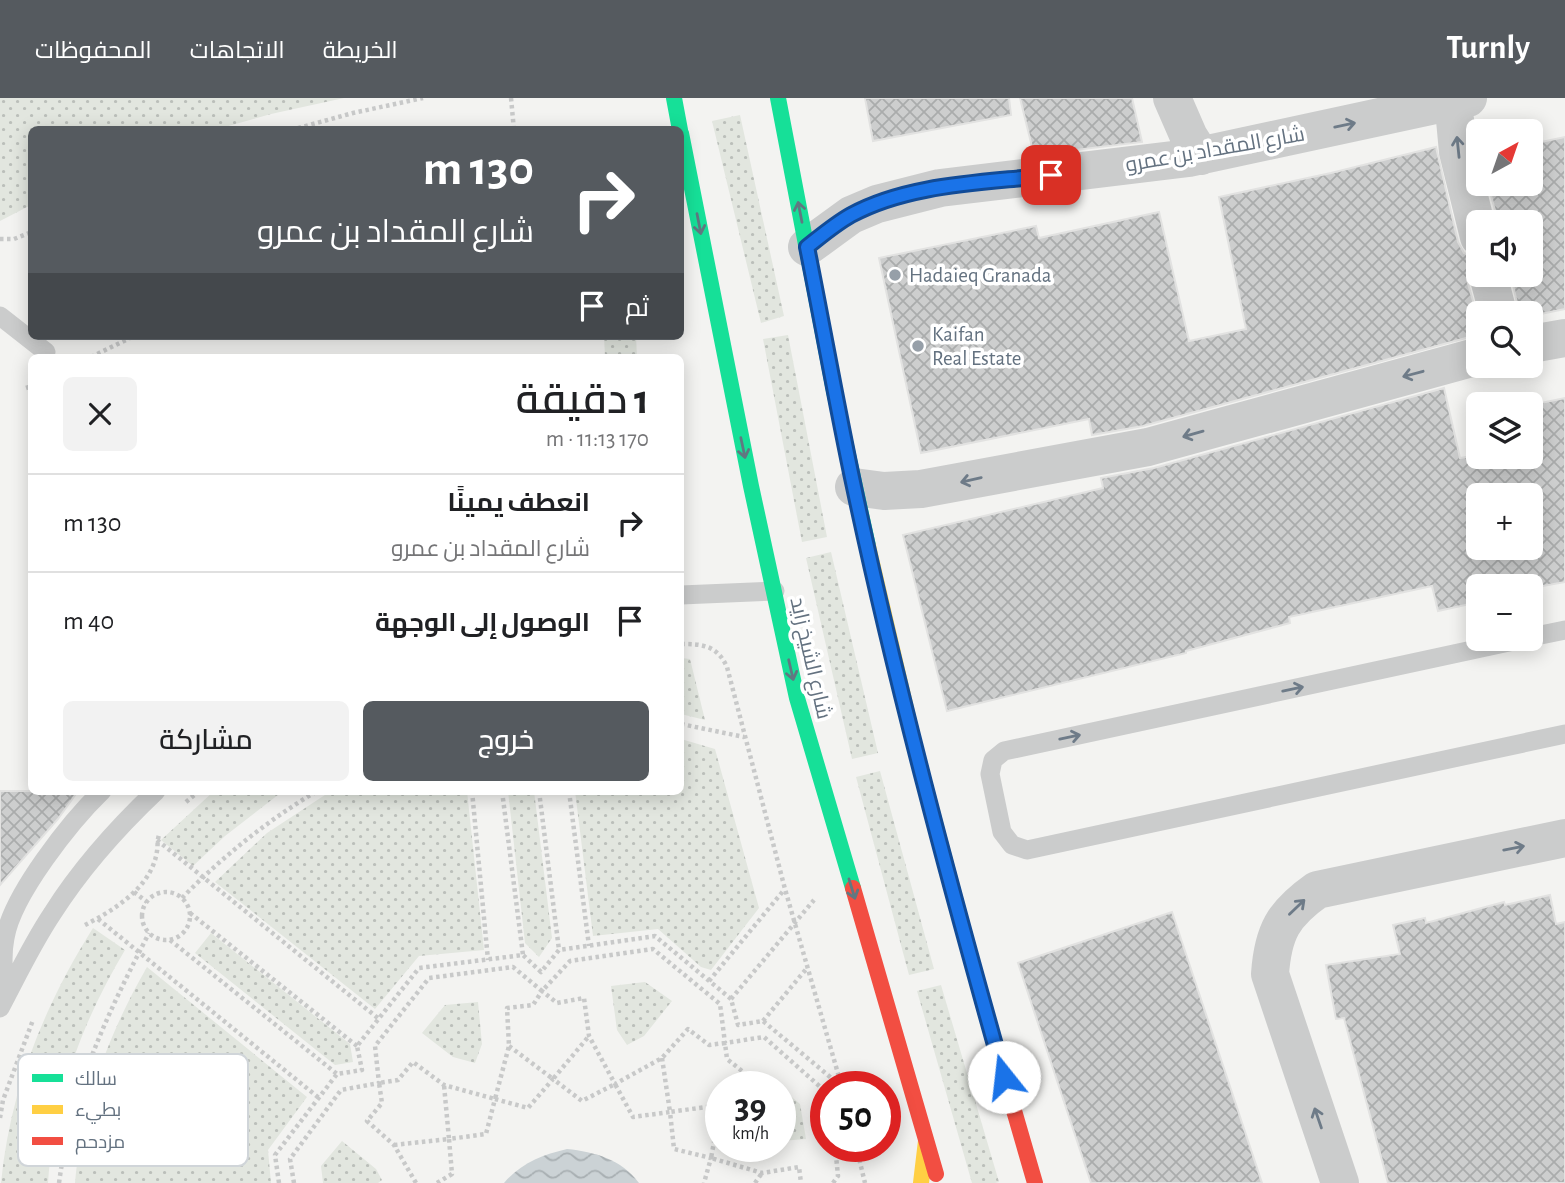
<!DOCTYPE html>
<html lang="ar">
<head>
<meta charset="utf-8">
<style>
	body { margin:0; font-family:"Alegreya Sans",Cairo,sans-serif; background:#f2f2f2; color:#202124; direction:rtl; height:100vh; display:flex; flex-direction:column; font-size:26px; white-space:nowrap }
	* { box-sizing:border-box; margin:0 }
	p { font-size:23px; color:#757577 }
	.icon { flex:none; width:38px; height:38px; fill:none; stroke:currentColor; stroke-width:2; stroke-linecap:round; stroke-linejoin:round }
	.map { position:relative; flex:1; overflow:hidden; direction:ltr }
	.side { position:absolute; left:28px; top:256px; width:656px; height:441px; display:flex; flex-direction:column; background:#fff; border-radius:10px; box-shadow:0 4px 18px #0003; direction:rtl }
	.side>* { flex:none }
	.banner { position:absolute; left:28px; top:28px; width:656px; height:214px; border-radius:10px; box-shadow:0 4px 18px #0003; direction:rtl; background:#555a5f; color:#fff; overflow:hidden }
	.needle { width:46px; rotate:40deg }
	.controls { position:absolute; left:1466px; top:21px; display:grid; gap:14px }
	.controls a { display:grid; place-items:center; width:77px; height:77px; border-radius:10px; background:#fff; box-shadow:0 4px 18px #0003; font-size:35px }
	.speed { position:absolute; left:705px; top:973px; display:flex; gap:14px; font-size:35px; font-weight:700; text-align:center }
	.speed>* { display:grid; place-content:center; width:91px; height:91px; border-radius:50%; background:#fff; box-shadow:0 4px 18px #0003; line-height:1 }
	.speed small { font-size:18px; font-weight:400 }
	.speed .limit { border:10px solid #d22; background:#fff; color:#111 }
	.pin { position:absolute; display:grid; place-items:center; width:60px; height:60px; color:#fff; margin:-30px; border-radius:14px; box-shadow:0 4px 10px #0006 }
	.me { position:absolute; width:77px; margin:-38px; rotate:344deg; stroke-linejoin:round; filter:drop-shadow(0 0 5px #0008) }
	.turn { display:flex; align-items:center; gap:24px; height:147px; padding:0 35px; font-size:32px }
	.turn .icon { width:91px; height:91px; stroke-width:2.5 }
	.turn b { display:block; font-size:49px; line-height:60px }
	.then { display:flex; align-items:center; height:66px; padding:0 35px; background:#0003; gap:14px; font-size:26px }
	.round { display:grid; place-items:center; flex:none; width:74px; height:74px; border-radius:10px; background:#f2f2f2 }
	.headline { display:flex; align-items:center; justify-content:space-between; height:119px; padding:0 35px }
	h1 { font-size:42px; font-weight:600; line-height:52px }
	.button { display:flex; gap:14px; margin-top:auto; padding:14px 35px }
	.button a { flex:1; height:80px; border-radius:10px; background:#555a5f; color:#fff; font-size:28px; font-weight:600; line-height:80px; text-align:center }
	.button a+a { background:#f2f2f2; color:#202124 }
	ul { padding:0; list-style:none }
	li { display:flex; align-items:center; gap:21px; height:98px; padding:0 35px; border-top:2px solid #e0e0e0 }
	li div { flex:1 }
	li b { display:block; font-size:26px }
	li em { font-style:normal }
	header { display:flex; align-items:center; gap:42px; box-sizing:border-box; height:98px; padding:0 35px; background:#555a5f; color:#fff }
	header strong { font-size:33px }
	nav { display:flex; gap:38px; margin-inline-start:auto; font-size:24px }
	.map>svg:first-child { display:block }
</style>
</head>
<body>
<header>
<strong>Turnly</strong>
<nav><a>الخريطة</a><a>الاتجاهات</a><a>المحفوظات</a></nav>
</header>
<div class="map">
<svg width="1565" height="1085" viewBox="0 0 1565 1085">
	<defs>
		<pattern id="grass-dots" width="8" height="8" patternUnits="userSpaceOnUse" patternTransform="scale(1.75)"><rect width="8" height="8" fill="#e2e6df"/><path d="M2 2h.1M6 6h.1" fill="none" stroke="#bbbfba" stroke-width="1.8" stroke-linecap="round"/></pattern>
		<pattern id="water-waves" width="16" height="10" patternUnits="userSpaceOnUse" patternTransform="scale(1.75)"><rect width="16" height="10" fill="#cbd2d5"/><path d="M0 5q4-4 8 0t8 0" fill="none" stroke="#a8afb2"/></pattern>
		<pattern id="building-cross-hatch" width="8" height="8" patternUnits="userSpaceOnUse" patternTransform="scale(1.75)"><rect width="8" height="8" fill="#cdcece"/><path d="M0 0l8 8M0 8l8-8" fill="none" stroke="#aaacac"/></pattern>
	</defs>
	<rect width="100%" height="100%" fill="#f3f3f1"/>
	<path fill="url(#grass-dots)" d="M0,0H344L271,16L218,31L32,32L31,107L0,123Z
		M740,17L784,218L761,225L712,23Z
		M788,237L827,439L802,444L763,241Z
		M604,238H636L637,259H605Z
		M831,454L878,655L852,661L806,460Z
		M681,560L690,561L705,622L681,616Z
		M681,641L715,651L759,810L711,872L701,869L658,831L593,838L575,693H681Z
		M880,673L934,871L909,877L856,679Z
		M214,693H283L225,738L193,768L161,742Z
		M331,693H467L484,852L419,858L375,911L215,784L267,735Z
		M508,693H534L552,840L539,859L525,845Z
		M93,830L125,852C82,924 54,1000 48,1085H1C10,992 44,908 93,830Z
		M211,835L350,946L353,964L335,967L195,855Z
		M147,869L307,999L268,1052L271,1085H75C82,1007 108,937 147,869Z
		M645,884L672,903L644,938L627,947L617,932L611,888Z
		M941,887L999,1084L995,1085H972L917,893Z
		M478,904L482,946L475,965L453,959L422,935L445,907Z
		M781,990L800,1006L806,1041L781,1043Z
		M342,1043L376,1071L382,1082L378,1085H323L321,1068Z"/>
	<path fill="url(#water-waves)" d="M567,1051C595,1054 621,1061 639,1085H504C521,1065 542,1057 567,1051Z"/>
	<path fill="url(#building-cross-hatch)" stroke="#e2e2e1" stroke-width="2" fill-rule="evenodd" d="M865,0H1009L1011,17L873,43Z
		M1020,0H1132L1142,44L1034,57Z
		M1565,39V211L1531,218V215H1519L1511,177H1531V124H1498L1488,86H1531V46Z
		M1436,49L1458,144L1464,155L1475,160L1467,171V182L1479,224V229H1475L1477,237L1143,328L1092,337L1089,321L921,355L879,160L1036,128L1039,140L1159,114L1189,243L1246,231L1219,99L1331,75Z
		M1444,290L1460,360L1479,357V359H1531V307L1565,300V484L1537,489L1538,492L1531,493V488H1479V504L1438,513L1432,488L1289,519L1290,525L1186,553V555L947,613L903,437L1103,390L1101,380L1154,370ZM1479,397H1531V450H1479Z
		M0,693H78L58,721L0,787Z
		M1550,797L1556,826L1565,824V1085H1388L1344,920L1336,921L1326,867L1400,856L1393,827L1425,820L1426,825L1504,804L1505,807Z
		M1172,814L1262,1085H1091L1018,865Z"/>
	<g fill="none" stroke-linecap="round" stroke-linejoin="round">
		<path stroke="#c8c9c9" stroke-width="4.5" stroke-dasharray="3.5 3.5" stroke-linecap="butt" d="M511,0L514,32
			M291,32L353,15L423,0
			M0,141H14L32,134
			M91,259L134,238
			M26,290L32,288
			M681,546C702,546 717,547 727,569L785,791L841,986
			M681,626L744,639
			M472,693L488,862
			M502,693L523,857
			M539,693L559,852
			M569,693L589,848
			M186,704L199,693
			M157,742L379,921
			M134,794L147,804
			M142 818a24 24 0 1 1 48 0a24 24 0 1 1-48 0Z
			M182,800C223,758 267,723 317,693
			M190,815L357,948
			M98,821L319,1000
			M85,827C114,812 152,789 157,753C158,748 157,743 159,737
			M170,842L337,976
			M709,883L784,792
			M731,901L814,802
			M763,923L807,870
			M509,948L553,981L589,938
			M662,960L670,1014L720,1007
			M721,1007L711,1060L762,1075L799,1069L801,1085
			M0,1020L3,1002L33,922
			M394,1047L449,1041L444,987
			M856,1048L865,1085
			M59,1085C72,989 106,919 149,835
			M279,1085L275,1057L337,976L362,972L357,948L419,870L523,857L541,874L559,852L655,838L731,901L738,927L763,923L841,988
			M294,1085L290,1061L341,992L379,985L375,948L429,880L513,869L542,893L570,863L653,851L720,906L725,945L764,939L826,994
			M416,1085L394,1047L367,1023L382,1005L379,985L398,982L413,964L444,987L495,1001L509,948L507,910L533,907L542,893L557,905L584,900L589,938L615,986L662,960L688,931L709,947L725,945L727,961L747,977L737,989
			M437,1085L452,1076L449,1041L486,1036L495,1001L528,1010L553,981L582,1003L615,986L633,1019L670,1014L674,1051L711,1060L704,1085
			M755,1085L762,1075
			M833,1085L838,1078L835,1048"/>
		<path stroke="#cbcccc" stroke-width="19" d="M0,218L46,254
			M681,497L775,493
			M1531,539L1565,532
			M1523,541L1004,653L993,662L990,676L1002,734L1012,747L1027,752L1565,636
			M6,899C4,879 1,860 5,840C12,797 71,723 102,693
			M0,910C17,878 32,846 52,816C81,770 117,730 156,693"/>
		<path stroke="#cbcccc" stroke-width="38" d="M1172,0L1189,39L1201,58
			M1453,0L1458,54L1479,139
			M807,149L851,117L877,106L940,90L1189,60L1468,0
			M1488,177L1498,215
			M1531,246L1565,240
			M854,389L884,393L921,391L1148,349L1479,258
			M1340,1085L1270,876C1273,834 1283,816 1317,792L1565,740"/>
		<path stroke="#16e098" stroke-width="16" d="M674,0L680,32
			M778,0L834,293L868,448
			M681,35L751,388L797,600L853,790"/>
		<path stroke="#ffcf43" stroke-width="16" d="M868,448L916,653L982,902
			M921,1085L926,1043"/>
		<path stroke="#f24e42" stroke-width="16" d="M853,790L936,1076
			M982,902L1035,1085"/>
	</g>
	<defs><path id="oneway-shaft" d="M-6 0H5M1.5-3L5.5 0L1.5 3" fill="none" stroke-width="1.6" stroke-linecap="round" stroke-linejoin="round" transform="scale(1.75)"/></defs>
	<g stroke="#6e7b88">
		<use href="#oneway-shaft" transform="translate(1345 27) rotate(-12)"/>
		<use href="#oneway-shaft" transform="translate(1458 49) rotate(-96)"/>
		<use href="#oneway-shaft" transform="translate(1413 276) rotate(165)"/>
		<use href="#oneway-shaft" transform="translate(1193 336) rotate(164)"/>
		<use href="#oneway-shaft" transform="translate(971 382) rotate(167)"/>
		<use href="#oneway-shaft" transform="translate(1293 591) rotate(-12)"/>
		<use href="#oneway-shaft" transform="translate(1070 639) rotate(-12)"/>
		<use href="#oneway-shaft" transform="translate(1514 750) rotate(-11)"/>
		<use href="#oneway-shaft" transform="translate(1297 809) rotate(-44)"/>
		<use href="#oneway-shaft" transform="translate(1318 1020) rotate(-109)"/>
	</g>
	<g stroke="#607881">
		<use href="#oneway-shaft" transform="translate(800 114) rotate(-101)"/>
		<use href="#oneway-shaft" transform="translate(699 126) rotate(79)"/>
		<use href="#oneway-shaft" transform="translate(743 350) rotate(78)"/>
		<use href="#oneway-shaft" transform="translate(791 572) rotate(77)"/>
		<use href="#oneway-shaft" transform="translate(852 791) rotate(73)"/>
	</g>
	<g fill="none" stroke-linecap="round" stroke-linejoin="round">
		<g stroke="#114b97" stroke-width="18">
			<path id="route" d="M1004,979C949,784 896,587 854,389C837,309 823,229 807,149C821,138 835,126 851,117C910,85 985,85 1051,77"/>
		</g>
		<use href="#route" stroke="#1a73e8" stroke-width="12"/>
	</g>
	<g fill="#969fa8" stroke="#fff" stroke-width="2.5">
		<circle cx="895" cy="177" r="7"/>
		<circle cx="918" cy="248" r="7"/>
	</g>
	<g text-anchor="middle" stroke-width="7" stroke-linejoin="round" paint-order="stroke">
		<g font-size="21" fill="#647280" stroke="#fff">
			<text transform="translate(1215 51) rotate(-10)" y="7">شارع المقداد بن عمرو</text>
			<text transform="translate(811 560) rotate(77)" y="7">شارع الشيخ زايد</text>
		</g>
		<g font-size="21" fill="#647280" stroke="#fff" text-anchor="start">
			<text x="909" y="184">Hadaieq Granada</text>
			<text x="932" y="243">Kaifan<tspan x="932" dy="24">Real Estate</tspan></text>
		</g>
	</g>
	<rect x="18" y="956" width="230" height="112" rx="10" fill="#fff" stroke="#d0d5d9" stroke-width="2"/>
	<rect x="32" y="976" width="31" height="8" fill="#16e098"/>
	<rect x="32" y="1007" width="31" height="9" fill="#ffcf43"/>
	<rect x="32" y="1039" width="31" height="8" fill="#f24e42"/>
	<g font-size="19" fill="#647280">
		<text x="75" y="987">سالك</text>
		<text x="75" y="1018">بطيء</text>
		<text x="75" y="1050">مزدحم</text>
	</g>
</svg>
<div class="controls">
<a><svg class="needle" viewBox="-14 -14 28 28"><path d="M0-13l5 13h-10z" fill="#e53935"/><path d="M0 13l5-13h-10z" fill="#757577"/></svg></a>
<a><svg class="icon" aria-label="sound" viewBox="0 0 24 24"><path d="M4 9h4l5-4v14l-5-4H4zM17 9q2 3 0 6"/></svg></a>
<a><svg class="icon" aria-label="search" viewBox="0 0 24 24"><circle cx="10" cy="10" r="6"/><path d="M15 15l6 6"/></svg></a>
<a><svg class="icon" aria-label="layers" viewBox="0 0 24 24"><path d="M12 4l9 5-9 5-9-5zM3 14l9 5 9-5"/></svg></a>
<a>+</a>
<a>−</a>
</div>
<div class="speed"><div>39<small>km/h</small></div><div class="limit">50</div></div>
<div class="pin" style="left:1051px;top:77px;background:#d93025"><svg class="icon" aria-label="arrive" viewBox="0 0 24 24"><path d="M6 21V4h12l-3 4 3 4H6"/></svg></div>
<svg class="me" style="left:1004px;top:979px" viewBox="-20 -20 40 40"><circle r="19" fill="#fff"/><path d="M0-13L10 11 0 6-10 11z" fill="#1a73e8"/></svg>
<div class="banner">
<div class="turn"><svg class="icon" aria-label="right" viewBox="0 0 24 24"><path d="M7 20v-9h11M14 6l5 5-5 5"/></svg><div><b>130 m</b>شارع المقداد بن عمرو</div></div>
<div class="then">ثم<svg class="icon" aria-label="arrive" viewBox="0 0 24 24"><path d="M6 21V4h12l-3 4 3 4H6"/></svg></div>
</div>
<section class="side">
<div class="headline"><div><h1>1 دقيقة</h1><p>170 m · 11:13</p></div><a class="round"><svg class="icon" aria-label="close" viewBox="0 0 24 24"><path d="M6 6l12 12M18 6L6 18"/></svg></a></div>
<ul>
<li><svg class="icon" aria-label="right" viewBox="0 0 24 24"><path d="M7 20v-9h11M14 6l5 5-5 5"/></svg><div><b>انعطف يمينًا</b><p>شارع المقداد بن عمرو</p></div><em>130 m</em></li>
<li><svg class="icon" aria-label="arrive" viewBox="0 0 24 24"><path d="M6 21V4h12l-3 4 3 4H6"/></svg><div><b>الوصول إلى الوجهة</b></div><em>40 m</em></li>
</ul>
<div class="button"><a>خروج</a><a>مشاركة</a></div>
</section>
</div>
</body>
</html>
